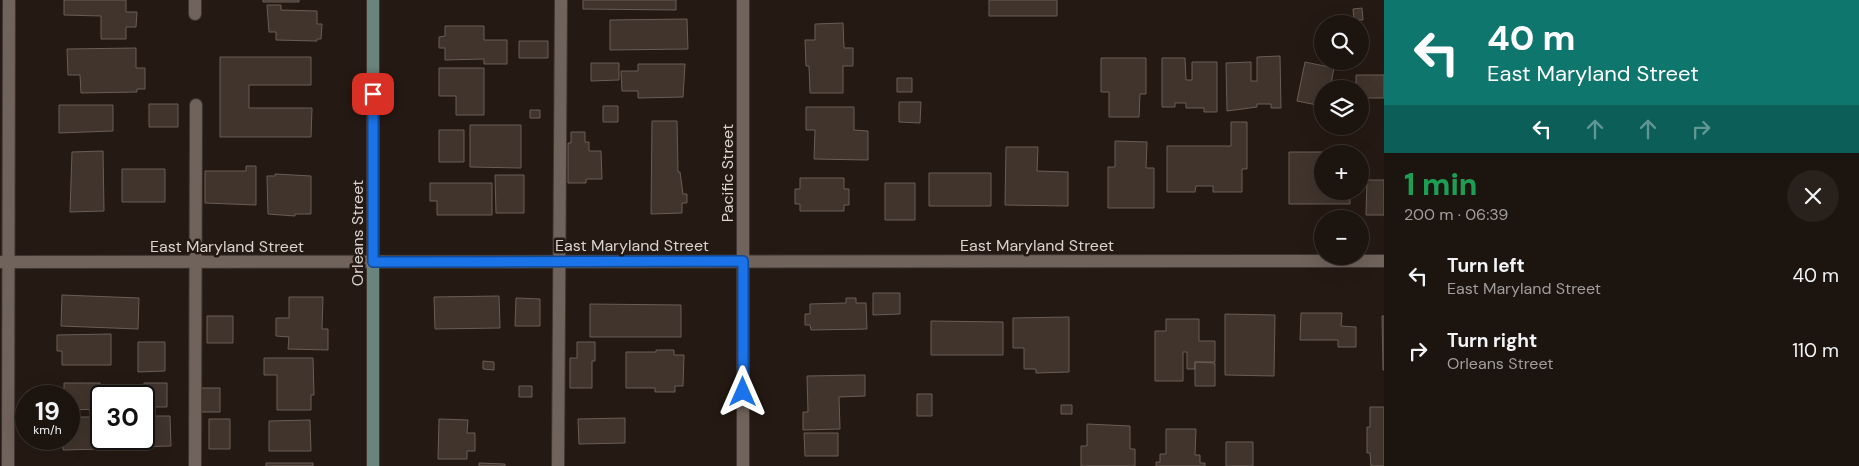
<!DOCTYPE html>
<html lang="en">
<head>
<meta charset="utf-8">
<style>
	body { margin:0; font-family:"DM Sans",sans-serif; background:#29211c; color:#f1f3f6; height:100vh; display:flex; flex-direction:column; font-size:19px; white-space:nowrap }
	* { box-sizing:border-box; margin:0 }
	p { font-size:16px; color:#a09e9e }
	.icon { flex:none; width:28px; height:28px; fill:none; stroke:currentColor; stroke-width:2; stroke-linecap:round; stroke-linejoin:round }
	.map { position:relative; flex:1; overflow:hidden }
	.sheet { display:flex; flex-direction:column; background:#1c140e; width:475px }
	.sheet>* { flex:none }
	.guide { background:#0f766e; color:#fff; overflow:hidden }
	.controls { position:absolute; left:1314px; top:15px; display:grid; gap:10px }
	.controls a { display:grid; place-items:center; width:55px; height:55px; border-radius:50%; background:#1c140e; box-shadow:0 5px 20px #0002,0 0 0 1px #3a332e; font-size:25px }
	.speed { position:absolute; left:15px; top:385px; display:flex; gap:10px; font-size:25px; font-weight:700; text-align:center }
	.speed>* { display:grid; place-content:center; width:65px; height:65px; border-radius:50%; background:#1c140e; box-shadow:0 5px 20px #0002,0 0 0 1px #3a332e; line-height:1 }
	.speed small { font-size:12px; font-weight:400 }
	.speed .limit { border:2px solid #111; border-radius:8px; background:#fff; color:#111 }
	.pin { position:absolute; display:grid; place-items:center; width:42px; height:42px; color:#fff; margin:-21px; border-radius:10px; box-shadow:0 2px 8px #0006 }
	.me { position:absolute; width:55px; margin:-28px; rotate:0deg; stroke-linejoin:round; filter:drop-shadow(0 0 4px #0008) }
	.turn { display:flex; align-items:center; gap:18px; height:105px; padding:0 20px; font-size:22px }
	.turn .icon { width:65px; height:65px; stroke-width:2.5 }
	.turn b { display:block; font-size:35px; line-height:42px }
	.lanes { display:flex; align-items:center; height:48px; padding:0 20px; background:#0003; justify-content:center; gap:25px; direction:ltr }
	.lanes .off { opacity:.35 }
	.round { display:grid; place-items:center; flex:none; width:52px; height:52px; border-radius:26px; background:#29211c }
	.head { display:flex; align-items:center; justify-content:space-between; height:85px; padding:0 20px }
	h1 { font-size:30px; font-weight:800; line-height:38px; color:#1e9e55 }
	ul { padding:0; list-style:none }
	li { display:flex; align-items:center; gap:15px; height:75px; padding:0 20px }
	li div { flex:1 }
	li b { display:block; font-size:19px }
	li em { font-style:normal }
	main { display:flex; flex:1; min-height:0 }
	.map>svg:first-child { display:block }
</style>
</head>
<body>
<main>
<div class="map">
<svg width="1384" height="466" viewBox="0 0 1384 466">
	<rect width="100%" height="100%" fill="#251a13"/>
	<path fill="#40342d" stroke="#6a5d55" d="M64,0H126V12H137L136,27H126V39H101V16L64,15Z
		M263,0H299V2H263Z
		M583,0H676V10L583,9Z
		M989,0H1057V16H989Z
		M267,5H281V10L317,11V24H322L321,39H317V41L276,40V32H269Z
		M1362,8L1363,20H1354L1353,9Z
		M687,19L688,49L610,50V20Z
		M843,23L844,48H853V66H843V93H810L809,66H806L805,40H815V24Z
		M445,26H484V40H507V64H484V59L445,60V48H439V37L445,36Z
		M519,41H548V58H519Z
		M136,48V68H145V89H137V92L81,93L80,75H68L67,49Z
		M1280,56L1281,108H1271V104H1257V107L1227,111L1226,63L1251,62V81H1257V57Z
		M220,57H311V85H249V108H312L311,137H220Z
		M1101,58H1146V94H1140L1139,117H1109V92H1101Z
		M1162,58H1185L1186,80H1192V62H1217V112H1204V108H1186V103H1175V107H1162Z
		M1305,62L1334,68L1330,89H1322V106L1297,101Z
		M591,63H619V80L591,81Z
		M638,64H685L683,97L638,98V91H622L621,71H638Z
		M439,68H484V115H456V96H439Z
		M1356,75H1384V98H1360V89H1356Z
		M897,78H912V92H897Z
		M899,102H921L920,123L899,122Z
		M149,104H178V127H149Z
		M59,105H113V131L59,133Z
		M603,106H618V122H603Z
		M806,107H854V130L868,131V160L814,159L815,130H806Z
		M530,110H540V118H530Z
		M652,121H677L678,172H680L683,194H687V203H682V213L651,214Z
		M1231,122H1247V169H1242V192H1213V186H1196L1195,192H1167V146H1231Z
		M470,125H521V168L470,167Z
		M439,130H464V162H439Z
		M571,132H585V142H589V151H601L602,179H586V183H568V143H571Z
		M1115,141L1147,142L1146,168H1154V208H1108V167H1115Z
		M1006,147H1038L1037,171L1068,172V206L1005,205Z
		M103,151L104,211L70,212L72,152Z
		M1289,152H1350V154H1322V191H1350V204H1289Z
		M246,166H256V205L205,203V171H246Z
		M122,169H165V202H122Z
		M929,173H991V206H929Z
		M275,174L311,176V214H295V216L268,214L267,176H275Z
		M495,175H524V213H496Z
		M800,178H844V189H849V205H844V211H800V204H795V189H800Z
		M1367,180H1384V215H1366Z
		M430,183H492V215H437V201H430Z
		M885,183H915V220H885Z
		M873,293H900V314L873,315Z
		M62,295L139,298L138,329L61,326Z
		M499,296L500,328L435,329L434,297Z
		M289,297H323L322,329H328V350L288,349L289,337L276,336V318H289Z
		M516,298L540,299V326H515Z
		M846,298H856V303H866L867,329L811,330L810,325H805V314H810V304L846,303Z
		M590,304L681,305V337H590Z
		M1301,313H1342L1341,326L1356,327V347H1338V340H1300Z
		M1225,314L1275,315L1274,376L1225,375Z
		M207,316H233V343H207Z
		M1382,316H1384V370H1383Z
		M1069,317V372L1036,373V369H1024V348H1013V318Z
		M1166,319H1199V341H1215V362H1195V369H1187V352H1183V381H1155V331H1166Z
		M931,321L1003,322V355H931Z
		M111,334V365H62V351H57V335Z
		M138,342H165V371L138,372Z
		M577,342H595V361H592V388H570V358H577Z
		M656,350H674V355H684L683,386H675V392H655V388H626V352H656Z
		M264,358H313L314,395H311V410H277V375H264Z
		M483,361L494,362V370L483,369Z
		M1195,362L1215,363V386H1195Z
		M865,375V396L839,397L840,429L803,430V412H808L807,376Z
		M64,383H100L101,409L69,410V396H64Z
		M144,383H167V407H144Z
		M519,386H532V397H519Z
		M201,388H220V412H201Z
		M917,394H932V416H917Z
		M1061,405H1072V414H1061Z
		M1370,407H1384V466H1371L1370,453H1367V427H1370Z
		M144,416H170L171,446L131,447V440H113L144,439Z
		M69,417H101V439H104V449L63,450V439H69Z
		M625,418V443L579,444L578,419Z
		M209,419H230V449H209Z
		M439,419L468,420L467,433H475V451H467V459H438Z
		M310,420L311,451H269V421Z
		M1087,424L1130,426V449H1135V466H1081V446H1087Z
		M1166,429H1196L1195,455H1200V463H1205V466H1156V462H1160V454H1166Z
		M804,433H838V456H805Z
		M1226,442H1253V466H1226Z
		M266,463H313V466H266Z
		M479,463L505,464V466H479Z"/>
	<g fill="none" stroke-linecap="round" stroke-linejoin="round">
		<g stroke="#3f3633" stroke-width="14">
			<path id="service" d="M195,0V14
				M195,466L196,105
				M558,466L561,0"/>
		</g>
		<g stroke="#3f3633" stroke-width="14">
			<path id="minor" d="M0,262L1384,261
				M8,466L9,0
				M743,466V0"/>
		</g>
		<g stroke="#3f3633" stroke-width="14">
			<path id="secondary" d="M373,466V0"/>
		</g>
		<use href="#service" stroke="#70635b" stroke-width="12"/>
		<use href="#minor" stroke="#70635b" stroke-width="12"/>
		<use href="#secondary" stroke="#6a837c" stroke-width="12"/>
	</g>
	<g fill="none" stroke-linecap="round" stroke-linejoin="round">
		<g stroke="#114b97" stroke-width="12">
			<path id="route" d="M373,94V262L743,261V392"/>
		</g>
		<use href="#route" stroke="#1a73e8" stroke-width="9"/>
	</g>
	<g text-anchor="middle" stroke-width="5" stroke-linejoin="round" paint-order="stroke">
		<g font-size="16" fill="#dbd3ce" stroke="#251a13">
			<text transform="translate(727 173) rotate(-90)" y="6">Pacific Street</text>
			<text transform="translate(357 233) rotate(-90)" y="6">Orleans Street</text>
			<text x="632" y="251">East Maryland Street</text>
			<text x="1037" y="251">East Maryland Street</text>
			<text x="227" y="252">East Maryland Street</text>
		</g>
	</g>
</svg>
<div class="controls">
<a><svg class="icon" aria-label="search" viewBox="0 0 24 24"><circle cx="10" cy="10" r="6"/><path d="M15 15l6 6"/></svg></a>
<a><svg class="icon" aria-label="layers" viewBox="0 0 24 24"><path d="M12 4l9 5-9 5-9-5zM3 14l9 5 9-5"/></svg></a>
<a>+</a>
<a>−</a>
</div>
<div class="speed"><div>19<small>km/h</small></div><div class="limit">30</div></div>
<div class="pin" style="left:373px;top:94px;background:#d93025"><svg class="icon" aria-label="arrive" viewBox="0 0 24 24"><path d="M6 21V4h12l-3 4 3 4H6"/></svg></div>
<svg class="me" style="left:743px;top:392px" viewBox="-20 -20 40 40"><path d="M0-17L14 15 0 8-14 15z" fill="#1a73e8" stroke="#fff" stroke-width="4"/></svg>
</div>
<section class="sheet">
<div class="guide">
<div class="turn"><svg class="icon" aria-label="left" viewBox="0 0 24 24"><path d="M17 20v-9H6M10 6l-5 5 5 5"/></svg><div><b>40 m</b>East Maryland Street</div></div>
<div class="lanes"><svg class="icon" aria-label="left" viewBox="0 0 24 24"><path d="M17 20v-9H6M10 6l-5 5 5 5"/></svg><svg class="icon off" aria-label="ahead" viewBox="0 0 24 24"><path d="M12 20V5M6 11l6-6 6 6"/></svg><svg class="icon off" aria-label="ahead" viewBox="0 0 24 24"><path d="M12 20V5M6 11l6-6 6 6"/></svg><svg class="icon off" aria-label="right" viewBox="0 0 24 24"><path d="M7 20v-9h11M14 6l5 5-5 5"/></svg></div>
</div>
<div class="head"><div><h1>1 min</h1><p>200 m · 06:39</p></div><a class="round"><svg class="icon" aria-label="close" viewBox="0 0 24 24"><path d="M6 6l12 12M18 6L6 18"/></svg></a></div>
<ul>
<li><svg class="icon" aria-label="left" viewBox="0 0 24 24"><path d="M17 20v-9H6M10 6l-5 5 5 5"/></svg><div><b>Turn left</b><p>East Maryland Street</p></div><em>40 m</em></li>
<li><svg class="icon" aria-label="right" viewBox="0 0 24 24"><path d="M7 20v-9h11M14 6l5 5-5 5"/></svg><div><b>Turn right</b><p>Orleans Street</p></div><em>110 m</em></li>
</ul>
</section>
</main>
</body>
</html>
